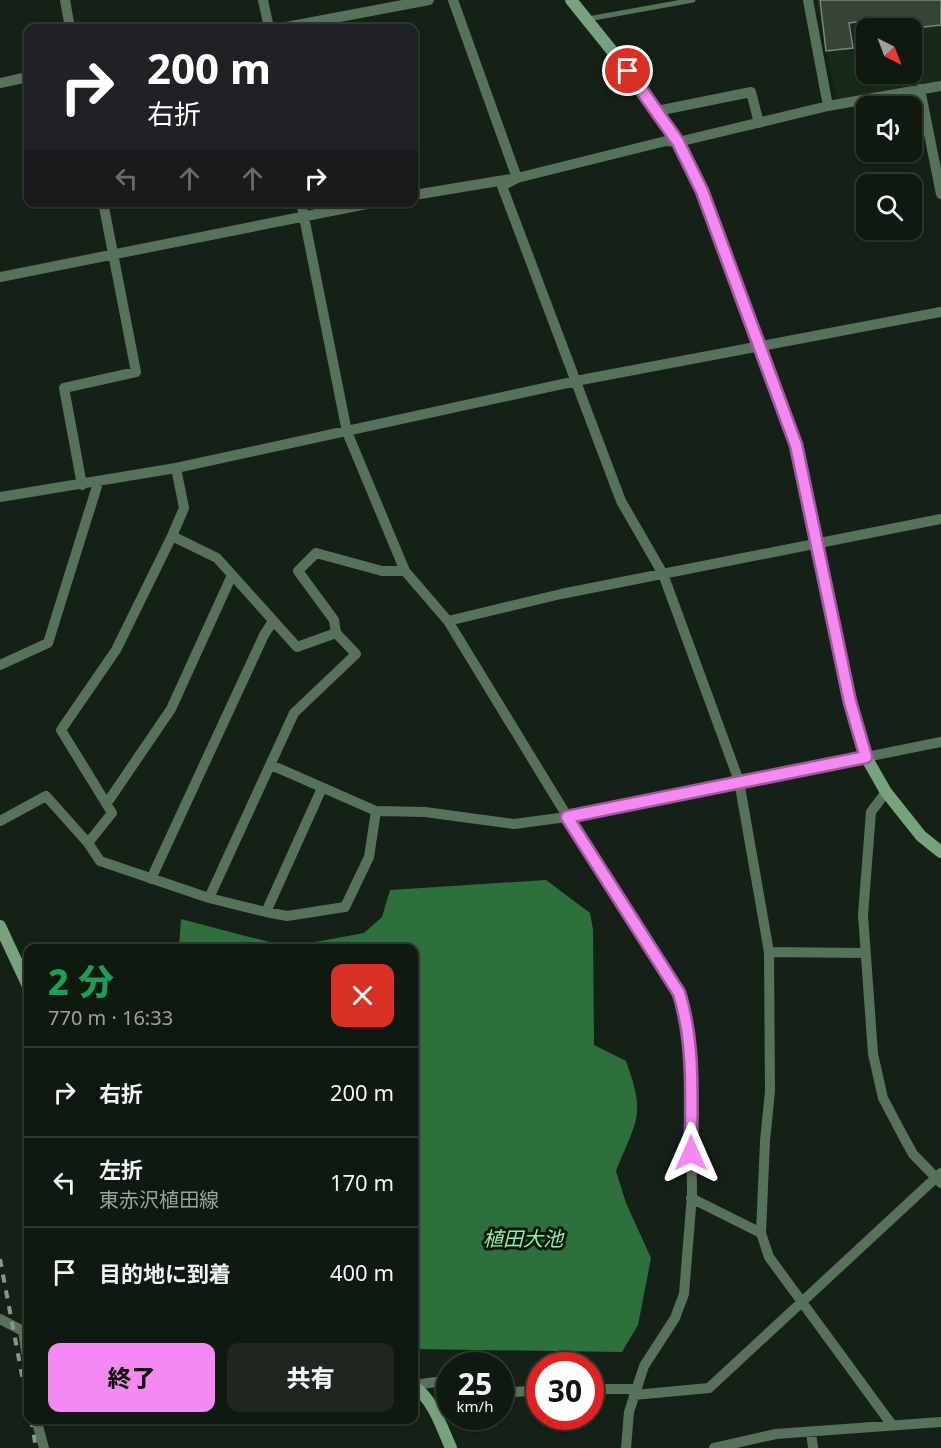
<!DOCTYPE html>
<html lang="ja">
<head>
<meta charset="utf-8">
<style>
	body { margin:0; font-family:"Noto Sans","Noto Sans JP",sans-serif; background:#1e261e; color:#f1f3f6; height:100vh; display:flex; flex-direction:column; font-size:22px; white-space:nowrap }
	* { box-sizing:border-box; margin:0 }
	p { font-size:20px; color:#9ca09f }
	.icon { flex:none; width:33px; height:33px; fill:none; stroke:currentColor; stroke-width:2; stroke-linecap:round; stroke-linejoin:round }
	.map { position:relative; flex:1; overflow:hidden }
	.side { position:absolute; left:24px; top:944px; width:394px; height:480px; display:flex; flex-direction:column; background:#101910; border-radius:12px; box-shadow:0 2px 4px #0004,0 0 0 2px #303830 }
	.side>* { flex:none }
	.top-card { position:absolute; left:24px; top:24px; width:394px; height:183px; border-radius:12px; box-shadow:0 2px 4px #0004,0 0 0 2px #303830; background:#202124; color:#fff; overflow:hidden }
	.needle { width:39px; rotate:138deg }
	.controls { position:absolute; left:856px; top:18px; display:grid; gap:12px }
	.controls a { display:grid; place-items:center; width:66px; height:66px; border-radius:12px; background:#101910; box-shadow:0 2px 4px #0004,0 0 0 2px #303830; font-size:30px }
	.speed { position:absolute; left:436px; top:1352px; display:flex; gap:12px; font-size:30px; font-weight:700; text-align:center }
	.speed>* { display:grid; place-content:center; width:78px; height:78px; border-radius:50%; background:#101910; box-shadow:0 2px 4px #0004,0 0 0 2px #303830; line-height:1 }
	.speed small { font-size:15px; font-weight:400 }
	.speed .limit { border:9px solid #d22; background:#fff; color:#111 }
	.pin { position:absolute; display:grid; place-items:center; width:51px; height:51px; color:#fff; margin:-26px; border:3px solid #fff; border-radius:50%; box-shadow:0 2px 6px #0007 }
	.me { position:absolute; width:66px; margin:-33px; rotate:0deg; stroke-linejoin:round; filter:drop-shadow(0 0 4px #0008) }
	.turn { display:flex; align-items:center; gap:21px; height:126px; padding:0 24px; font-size:27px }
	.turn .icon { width:78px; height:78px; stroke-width:2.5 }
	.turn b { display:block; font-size:42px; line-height:51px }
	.lanes { display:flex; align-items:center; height:57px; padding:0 24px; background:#0003; justify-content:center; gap:30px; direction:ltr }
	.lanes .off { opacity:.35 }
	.round { display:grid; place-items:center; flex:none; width:63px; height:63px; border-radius:12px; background:#1e261e }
	.summary { display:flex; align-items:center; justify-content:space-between; height:102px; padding:0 24px }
	h1 { font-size:36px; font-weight:800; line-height:45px; color:#1e9e55 }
	.cta { display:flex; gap:12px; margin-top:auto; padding:12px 24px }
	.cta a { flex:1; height:69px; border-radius:12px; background:#f489f1; color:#111; font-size:24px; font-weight:800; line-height:69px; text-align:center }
	.cta a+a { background:#1e261e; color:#f1f3f6 }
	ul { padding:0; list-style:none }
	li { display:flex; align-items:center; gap:18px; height:90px; padding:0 24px; border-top:2px solid #303830 }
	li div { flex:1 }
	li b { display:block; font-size:22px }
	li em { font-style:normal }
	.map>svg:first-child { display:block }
</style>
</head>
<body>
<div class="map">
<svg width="941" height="1448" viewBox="0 0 941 1448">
	<rect width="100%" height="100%" fill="#152116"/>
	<path fill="#172a1a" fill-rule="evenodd" d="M816,0H941V86L837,101ZM867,28H912V74H867Z"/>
	<path fill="#2d703b" d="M546,880L590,913L593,930L594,1045L626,1061C646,1116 637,1119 616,1171L626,1203L651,1258L638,1325L622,1352L414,1349V948H179L181,919L288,947L364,933L382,917L390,890Z"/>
	<path fill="#364438" stroke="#778778" stroke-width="1.5" d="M820,0H941V25L915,28H870L869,20L849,23L853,48L826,51Z"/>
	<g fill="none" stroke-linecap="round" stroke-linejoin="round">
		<path stroke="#57725a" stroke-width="5" d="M588,19L693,0"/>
		<path stroke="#57725a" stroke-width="10" d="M65,0L70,28
			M263,0L269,28
			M453,0L517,178
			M808,0L828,106
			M281,28L429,0
			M0,83L28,77
			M920,89L941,194
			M657,111L751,92L759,123
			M517,178L502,186L621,501L663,574L739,781L769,952L770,1091L765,1141L761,1233L769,1257L892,1425
			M414,195L517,178L666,141L678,142L828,106L941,86
			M301,202L347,432L405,571L448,621L622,906L667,973L679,993L686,1017L691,1070L692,1195L684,1294L675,1318L644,1366L629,1412L626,1448
			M0,277L377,202
			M82,485L64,388L136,372L103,202
			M0,497L176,468L581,380L941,312
			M172,536L217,558L297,647L336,633
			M448,621L561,594L941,519
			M0,665L48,643L98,483
			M271,765L376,811L425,812L514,824L567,817L941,742
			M886,792L871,812L863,915L873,1054L883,1098L903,1136L913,1154L941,1183
			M107,803L171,709L232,575
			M0,821L46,796L88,843L100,861L209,898L266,912L287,916L345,907L369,857L376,811
			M88,843L112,813L61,730L116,650L172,536L184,508L176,468
			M151,879L264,635L273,621
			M209,898L294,713L356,654L336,633L334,620L298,571L316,553L382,571H405
			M266,912L322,788
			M769,952L865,953
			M691,1198L761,1233
			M0,1319L23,1331L28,1364
			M414,1385L450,1380
			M591,1389H636
			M501,1393L540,1390
			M634,1395L709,1388L941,1173
			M36,1419L44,1448
			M811,1432L813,1448
			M714,1448L776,1434L941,1422"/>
		<path stroke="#76a27c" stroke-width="12" d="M571,0L642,88L678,142L702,191L796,445L850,702L866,757L886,792L921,836L941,852
			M0,926L28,986
			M414,1386C434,1401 441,1426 451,1448"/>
		<path stroke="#8b958c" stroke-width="4" stroke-dasharray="8 8" stroke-linecap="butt" d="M0,1259L28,1407
			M31,1419L36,1448"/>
	</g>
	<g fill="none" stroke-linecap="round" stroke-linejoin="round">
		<g stroke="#9f599d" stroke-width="15">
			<path id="route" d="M628,71L678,142L702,191L796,445L850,702L866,757L567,817L679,993C695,1044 691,1100 691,1153"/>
		</g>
		<use href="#route" stroke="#f489f1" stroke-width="10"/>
	</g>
	<g text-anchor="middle" stroke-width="6" stroke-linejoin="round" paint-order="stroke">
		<g font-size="20" font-style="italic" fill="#92eea1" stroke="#0b180d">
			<text x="523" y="1246">植田大池</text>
		</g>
	</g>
</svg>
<div class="controls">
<a><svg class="needle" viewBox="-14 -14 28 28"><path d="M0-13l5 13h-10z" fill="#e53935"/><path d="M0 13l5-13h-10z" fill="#9ca09f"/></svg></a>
<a><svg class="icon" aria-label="sound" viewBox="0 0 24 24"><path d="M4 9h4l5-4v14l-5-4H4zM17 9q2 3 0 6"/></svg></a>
<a><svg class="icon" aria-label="search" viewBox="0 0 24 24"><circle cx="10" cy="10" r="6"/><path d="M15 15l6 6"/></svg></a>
</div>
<div class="speed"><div>25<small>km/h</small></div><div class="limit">30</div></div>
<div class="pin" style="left:628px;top:71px;background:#d93025"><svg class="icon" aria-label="arrive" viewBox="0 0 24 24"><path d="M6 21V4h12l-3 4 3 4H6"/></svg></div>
<svg class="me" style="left:691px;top:1153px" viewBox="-20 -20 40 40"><path d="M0-17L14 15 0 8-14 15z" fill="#f489f1" stroke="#fff" stroke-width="4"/></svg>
<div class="top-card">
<div class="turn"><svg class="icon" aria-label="right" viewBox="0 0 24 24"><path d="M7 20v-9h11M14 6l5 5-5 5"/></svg><div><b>200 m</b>右折</div></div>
<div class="lanes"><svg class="icon off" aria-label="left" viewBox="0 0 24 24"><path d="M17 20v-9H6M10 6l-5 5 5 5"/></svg><svg class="icon off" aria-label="ahead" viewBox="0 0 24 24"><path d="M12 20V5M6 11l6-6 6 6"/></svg><svg class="icon off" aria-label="ahead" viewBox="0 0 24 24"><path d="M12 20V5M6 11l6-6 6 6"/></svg><svg class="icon" aria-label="right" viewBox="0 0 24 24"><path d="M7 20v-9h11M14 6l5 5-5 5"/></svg></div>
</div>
<section class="side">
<div class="summary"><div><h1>2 分</h1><p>770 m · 16:33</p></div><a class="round" style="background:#d93025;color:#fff"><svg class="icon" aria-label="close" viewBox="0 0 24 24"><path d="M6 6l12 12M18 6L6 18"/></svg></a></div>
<ul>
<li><svg class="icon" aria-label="right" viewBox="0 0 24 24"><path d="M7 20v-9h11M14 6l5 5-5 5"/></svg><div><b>右折</b></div><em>200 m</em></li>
<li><svg class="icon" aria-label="left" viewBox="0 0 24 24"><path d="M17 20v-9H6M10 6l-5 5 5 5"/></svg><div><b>左折</b><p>東赤沢植田線</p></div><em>170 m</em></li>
<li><svg class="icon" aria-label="arrive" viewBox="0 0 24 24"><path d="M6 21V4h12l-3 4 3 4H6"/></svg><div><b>目的地に到着</b></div><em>400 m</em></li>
</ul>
<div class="cta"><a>終了</a><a>共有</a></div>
</section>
</div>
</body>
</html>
